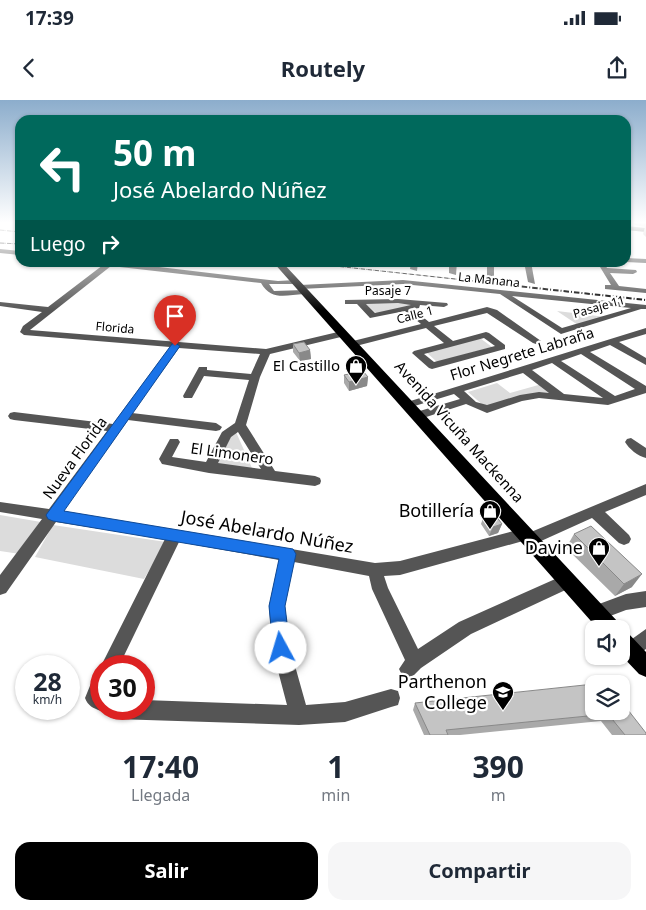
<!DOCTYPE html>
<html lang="es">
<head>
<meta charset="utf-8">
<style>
	body { margin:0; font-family:"Noto Sans",sans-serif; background:#f6f6f7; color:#1f2937; height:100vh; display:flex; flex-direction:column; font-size:19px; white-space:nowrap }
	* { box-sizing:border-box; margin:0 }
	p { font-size:16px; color:#747a83 }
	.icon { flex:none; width:28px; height:28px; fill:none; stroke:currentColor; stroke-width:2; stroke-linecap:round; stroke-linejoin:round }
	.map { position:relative; height:635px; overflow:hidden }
	.side { display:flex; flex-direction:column; background:#fff; flex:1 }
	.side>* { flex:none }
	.top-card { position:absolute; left:15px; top:15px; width:616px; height:152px; border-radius:15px; box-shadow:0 1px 4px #0004; background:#00695c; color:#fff; overflow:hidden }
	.fabs { position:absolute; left:585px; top:520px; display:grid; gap:10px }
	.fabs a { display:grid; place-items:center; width:45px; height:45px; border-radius:10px; background:#fff; box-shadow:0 1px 4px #0004; font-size:25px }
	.speed { position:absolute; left:15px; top:555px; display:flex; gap:10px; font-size:25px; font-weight:700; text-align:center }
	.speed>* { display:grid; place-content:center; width:65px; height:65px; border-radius:50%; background:#fff; box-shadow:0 1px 4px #0004; line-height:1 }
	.speed small { font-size:12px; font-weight:400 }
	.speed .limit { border:8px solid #d22; background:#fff; color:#111 }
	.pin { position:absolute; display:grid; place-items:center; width:42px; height:42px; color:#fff; margin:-51px -21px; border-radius:50% 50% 50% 0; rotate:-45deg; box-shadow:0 0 5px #0007 }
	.pin .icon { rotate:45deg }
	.me { position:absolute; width:55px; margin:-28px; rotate:354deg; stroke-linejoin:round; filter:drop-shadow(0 0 4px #0008) }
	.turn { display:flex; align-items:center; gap:18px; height:105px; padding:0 15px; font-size:22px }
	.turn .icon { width:65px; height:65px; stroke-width:2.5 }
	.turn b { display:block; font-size:35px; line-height:42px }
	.then { display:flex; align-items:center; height:48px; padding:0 15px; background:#0003; gap:10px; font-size:19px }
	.eta { display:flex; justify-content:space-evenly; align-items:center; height:85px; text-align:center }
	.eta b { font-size:30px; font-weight:700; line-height:35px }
	.button { display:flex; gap:10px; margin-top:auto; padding:10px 15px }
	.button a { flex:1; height:58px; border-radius:15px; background:#000; color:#fff; font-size:20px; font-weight:700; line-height:58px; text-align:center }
	.button a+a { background:#f6f6f7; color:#1f2937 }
	.status { display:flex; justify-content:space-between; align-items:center; height:35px; padding:0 25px; background:#fff; direction:ltr }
	.status svg { height:14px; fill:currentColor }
	header { display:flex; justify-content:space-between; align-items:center; height:65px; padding:0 15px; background:#fff; font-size:22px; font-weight:700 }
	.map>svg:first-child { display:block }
</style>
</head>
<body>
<div class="status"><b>17:39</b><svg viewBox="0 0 49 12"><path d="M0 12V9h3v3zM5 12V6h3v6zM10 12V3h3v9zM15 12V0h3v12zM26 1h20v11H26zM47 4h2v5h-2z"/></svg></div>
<header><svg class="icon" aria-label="back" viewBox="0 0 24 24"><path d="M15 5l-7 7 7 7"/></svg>Routely<svg class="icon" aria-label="share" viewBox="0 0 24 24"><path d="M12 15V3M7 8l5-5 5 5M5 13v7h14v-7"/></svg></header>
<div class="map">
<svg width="646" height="635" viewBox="0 0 646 635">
	<rect width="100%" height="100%" fill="#fff"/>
	<path fill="#dcdcdc" d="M397,202L422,204L377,214L365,203Z
		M557,211L606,217L578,225Z
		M480,238L492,247L437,262L426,252Z
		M497,283L510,293L542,284L555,294L485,307L468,292Z
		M236,332L255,375L213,370L230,334Z
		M0,415L41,422L20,454L0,451Z
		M53,425L166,442L144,479L35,457Z"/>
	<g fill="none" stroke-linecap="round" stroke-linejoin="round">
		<path stroke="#777" stroke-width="1" stroke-dasharray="0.5 1" stroke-linecap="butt" d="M89,162L97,163"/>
		<path fill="#555" fill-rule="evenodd" d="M0,149L20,151V155L0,153Z
			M626,158L646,159V163L626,162Z
			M100,162H117L278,181L295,180H298V184H269L274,191L304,190L308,192L304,194C286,195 271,201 261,183L111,166L30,230L266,249L342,231L346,234L345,236L270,254L260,277L246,325L275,371L315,376L320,378L321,381L320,384L315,386L209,373L162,364L159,359L170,339H178L180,342L172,357L206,362L222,332L235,323L249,280L204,276L192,298H184L183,296L199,267H207V270L251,274L260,254L179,248L132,313L216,323L222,327L220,330L216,331L128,320L63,411L375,463L400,461L525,428L531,432L646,384V395L605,412L629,435L631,439L629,443L624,445L619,443L592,418L530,446L525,444L523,441L400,475L384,476L388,488L418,549L459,522L562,476L568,474L574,476L576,481L574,486L471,534L421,568L414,575L408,578L402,575L399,569L405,560L372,489L369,476L294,462L285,506L290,548L306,605L345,602L391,589L398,591L400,598L398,605L391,607L345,622L299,625L115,619L108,616L106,610L101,611C93,608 88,606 85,598L94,576L101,574V609H144V600L287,605L272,548L269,506L279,460L179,442L119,566H101L165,439L56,422L6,493L0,495V475L42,419L0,412V402L49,409L107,331L14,320L10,319L8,316L10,313L14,312L113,324L170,247L24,235L20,232L23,226L42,212L0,206V202L48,207L103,165ZM238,332L261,369L218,363L231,337Z
			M411,162H418L417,171L410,169Z
			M449,162H457L456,175L449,173Z
			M487,162H494V179L487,177Z
			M524,162H531L535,184L528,182Z
			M597,162H604L607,168L636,170L637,172L633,174L610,173L619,186L646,189V193L605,189V185H611Z
			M403,180L646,205V209H641L561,234L500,194L403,184L300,189L296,187L300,185ZM512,196L631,208L562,228Z
			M398,199L447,203L448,205L444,207L420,205L419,208L413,209L429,222L487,207L497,210L541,241L536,244L533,243L487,213L434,226L453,241L486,232L489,233L505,245V249L432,269L429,268L412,253L414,251L444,243L426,228L352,247L349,246V242L421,224L405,211L370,218L357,204H345V200ZM398,203L411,205L375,213L366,204ZM484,238L495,246L434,262L424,254Z
			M646,228V234L619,242L646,258V265L610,245L590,252L646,286V293L608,305L539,298L522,301L487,313L466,304L417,320L413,319L411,316L413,313L460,299L454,294L408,308L403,305L404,303ZM581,254L635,289L615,296L561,261ZM552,263L603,298L564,294L532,270ZM523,273L549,293L539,292L520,295L487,305L476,302L464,291Z
			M631,338L646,348V358C638,356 629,349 625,342L627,339Z
			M646,491V507L626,510L597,521L591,519L589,513L591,507L626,494Z
			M646,529V549L631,559L625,556L622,550L625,544Z"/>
		<path fill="#000" fill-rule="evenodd" d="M626,126L646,128V132L626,130Z
			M273,162H282L618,522L620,529H598Z
			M621,531L628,533L646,552V577L639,574L621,555Z"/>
		<path stroke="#000" stroke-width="1" stroke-dasharray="4.5 1 0.5 1" stroke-linecap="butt" d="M0,130L20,132
			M0,143L20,144
			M298,162L492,183"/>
		<path stroke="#000" stroke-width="2" stroke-dasharray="5.5 2 1 2" stroke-linecap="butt" d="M480,182L646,200"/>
	</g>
	<path fill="#a9a9a9" d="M633,123H646V127L635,125Z
		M645,127H646V137L643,134Z
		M346,162H368V165L346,163Z
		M293,244L310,250L311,259L300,261L293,252Z
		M344,275L368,277L367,286L349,291L344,283Z
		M484,415L502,424L498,433L489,436L481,424Z
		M574,434L632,487L615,496L566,448Z
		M415,603L621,611L646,635H612L601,621L460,635H424L413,610Z"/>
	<path fill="#898989" d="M310,250L311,259L300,261L299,253Z
		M368,277L367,286L349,291V282Z
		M502,424L498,433L489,436L493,427Z
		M642,474L632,487L615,496L624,484Z"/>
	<path fill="#c4c4c4" stroke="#898989" d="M304,242L310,250L299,253L293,244Z
		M363,271L368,277L349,282L344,275Z
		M493,412L502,424L493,427L484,415Z
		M591,426L642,474L624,484L574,434Z
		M594,584V611H621V601L646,633V635H625L608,614L446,630L448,635H430L415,603Z"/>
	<linearGradient id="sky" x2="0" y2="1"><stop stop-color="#8cadcc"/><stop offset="0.58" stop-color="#fff"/><stop offset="1" stop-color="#fff" stop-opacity="0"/></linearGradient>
	<rect width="646" height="211" fill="url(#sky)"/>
	<path fill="#1a73e8" stroke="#114b97" d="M175,243L180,246L64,411L293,449L296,454L285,506L290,548L288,554L281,556L275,554L273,548L269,506L279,459L53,421L48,419L46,415L172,244Z"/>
	<defs>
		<g id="shop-pin" transform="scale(1.125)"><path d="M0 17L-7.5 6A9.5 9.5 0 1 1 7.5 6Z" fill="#000" stroke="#fff"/><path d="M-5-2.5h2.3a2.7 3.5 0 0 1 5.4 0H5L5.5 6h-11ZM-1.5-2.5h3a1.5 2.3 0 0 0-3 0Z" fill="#fff"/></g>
		<g id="school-pin" transform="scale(1.125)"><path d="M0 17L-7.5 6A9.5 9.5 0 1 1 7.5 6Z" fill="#000" stroke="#fff"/><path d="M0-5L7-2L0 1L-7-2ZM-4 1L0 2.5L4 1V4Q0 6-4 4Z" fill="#fff"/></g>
	</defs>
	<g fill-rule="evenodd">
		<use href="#shop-pin" x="356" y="266"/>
		<use href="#shop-pin" x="490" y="411"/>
		<use href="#shop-pin" x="599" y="448"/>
		<use href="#school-pin" x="503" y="592"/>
	</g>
	<g text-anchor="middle" stroke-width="4.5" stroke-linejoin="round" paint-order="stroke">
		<g font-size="12" fill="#000" stroke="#fff">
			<text transform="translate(489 180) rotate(6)" y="4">La Manana</text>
			<text x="388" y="195">Pasaje 7</text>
			<text transform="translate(599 207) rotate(-16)" y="4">Pasaje 11</text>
			<text transform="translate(415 215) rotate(-15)" y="4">Calle 1</text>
			<text transform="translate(115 228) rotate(5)" y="4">Florida</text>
		</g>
		<g font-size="15" fill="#000" stroke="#fff">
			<text transform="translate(522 254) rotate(-17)" y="5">Flor Negrete Labraña</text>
			<text transform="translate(459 332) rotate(48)" y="5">Avenida Vicuña Mackenna</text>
			<text transform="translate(232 354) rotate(8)" y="5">El Limonero</text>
			<text transform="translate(75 358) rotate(-54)" y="5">Nueva Florida</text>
		</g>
		<g font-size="15" fill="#000" stroke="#fff" text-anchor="end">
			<text x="340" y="271">El Castillo</text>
		</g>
		<g font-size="18" fill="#000" stroke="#fff" text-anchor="end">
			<text x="474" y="417">Botillería</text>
			<text x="583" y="454">Davine</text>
			<text x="487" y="588">Parthenon<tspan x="487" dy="21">College</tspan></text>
		</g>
		<g font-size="18" fill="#000" stroke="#fff">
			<text transform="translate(267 432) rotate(10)" y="6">José Abelardo Núñez</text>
		</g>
	</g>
</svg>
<div class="fabs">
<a><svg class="icon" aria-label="sound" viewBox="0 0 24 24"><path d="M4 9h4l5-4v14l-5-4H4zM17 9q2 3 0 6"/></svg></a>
<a><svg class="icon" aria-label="layers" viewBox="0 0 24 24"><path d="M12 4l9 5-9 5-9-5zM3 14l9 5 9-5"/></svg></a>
</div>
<div class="speed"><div>28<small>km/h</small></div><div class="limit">30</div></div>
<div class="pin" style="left:175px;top:246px;background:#d93025"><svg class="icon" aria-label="arrive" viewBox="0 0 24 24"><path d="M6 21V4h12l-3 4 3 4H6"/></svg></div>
<svg class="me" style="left:281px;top:548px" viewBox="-20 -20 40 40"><circle r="19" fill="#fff"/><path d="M0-13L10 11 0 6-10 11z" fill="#1a73e8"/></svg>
<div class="top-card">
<div class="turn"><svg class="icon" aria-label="left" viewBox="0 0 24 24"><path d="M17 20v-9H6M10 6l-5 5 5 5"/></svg><div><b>50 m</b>José Abelardo Núñez</div></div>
<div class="then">Luego<svg class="icon" aria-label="right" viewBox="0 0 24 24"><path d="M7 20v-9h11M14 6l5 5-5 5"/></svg></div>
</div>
</div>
<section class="side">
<div class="eta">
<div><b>17:40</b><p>Llegada</p></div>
<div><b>1</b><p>min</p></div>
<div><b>390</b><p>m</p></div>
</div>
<div class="button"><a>Salir</a><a>Compartir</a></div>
</section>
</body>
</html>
